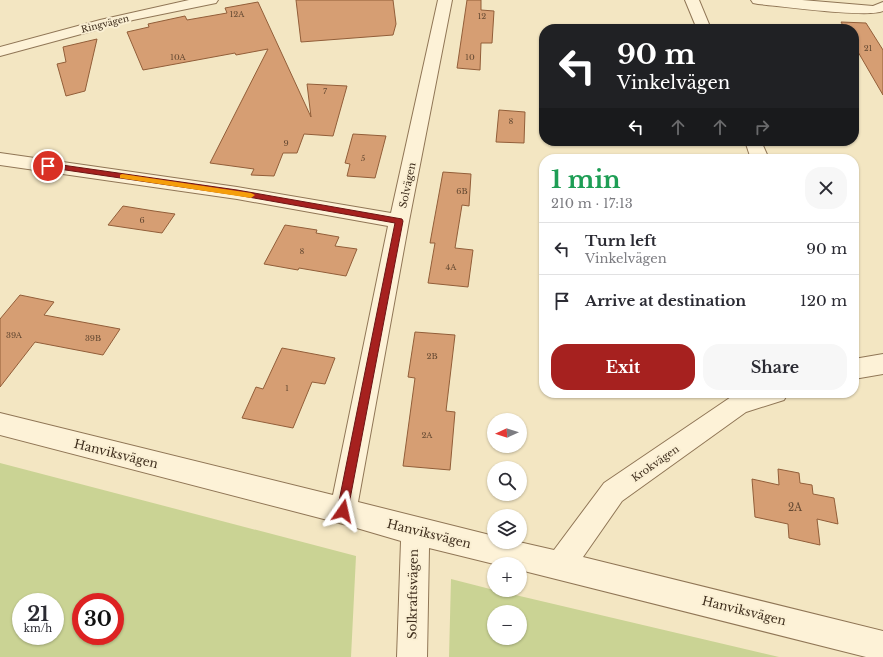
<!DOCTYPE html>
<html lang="en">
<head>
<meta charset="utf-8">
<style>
	body { margin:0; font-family:"Libre Baskerville",serif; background:#f7f7f7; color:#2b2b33; height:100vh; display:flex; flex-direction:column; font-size:15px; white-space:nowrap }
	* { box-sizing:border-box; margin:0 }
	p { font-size:13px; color:#7c7c81 }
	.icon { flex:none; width:22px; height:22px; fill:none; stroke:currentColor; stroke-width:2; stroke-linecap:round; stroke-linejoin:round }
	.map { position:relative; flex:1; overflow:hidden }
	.side { position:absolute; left:539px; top:154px; width:320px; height:244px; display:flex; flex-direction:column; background:#fff; border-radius:16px; box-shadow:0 1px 3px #0004 }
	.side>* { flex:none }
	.banner { position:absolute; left:539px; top:24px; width:320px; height:122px; border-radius:16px; box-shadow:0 1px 3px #0004; background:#202124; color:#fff; overflow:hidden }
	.needle { width:26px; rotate:267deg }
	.controls { position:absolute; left:487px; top:413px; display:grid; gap:8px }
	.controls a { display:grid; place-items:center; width:40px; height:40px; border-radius:50%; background:#fff; box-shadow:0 1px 3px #0004; font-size:20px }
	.speed { position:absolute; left:12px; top:593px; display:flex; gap:8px; font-size:20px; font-weight:700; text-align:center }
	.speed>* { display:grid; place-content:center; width:52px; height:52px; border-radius:50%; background:#fff; box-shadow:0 1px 3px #0004; line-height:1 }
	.speed small { font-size:10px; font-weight:400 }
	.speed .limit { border:6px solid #d22; background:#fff; color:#111 }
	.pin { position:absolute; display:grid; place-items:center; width:34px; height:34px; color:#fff; margin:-17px; border:2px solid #fff; border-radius:50%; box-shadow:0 1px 4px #0007 }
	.me { position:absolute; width:44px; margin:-22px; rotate:11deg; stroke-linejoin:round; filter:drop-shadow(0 0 3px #0008) }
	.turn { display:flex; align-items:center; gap:14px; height:84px; padding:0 12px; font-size:18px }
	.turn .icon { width:52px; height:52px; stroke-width:2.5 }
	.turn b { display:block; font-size:28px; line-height:34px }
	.lanes { display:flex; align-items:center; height:38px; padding:0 12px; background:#0003; justify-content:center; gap:20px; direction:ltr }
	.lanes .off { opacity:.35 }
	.round { display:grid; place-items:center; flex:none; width:42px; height:42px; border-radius:16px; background:#f7f7f7 }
	.headline { display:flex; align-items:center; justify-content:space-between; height:68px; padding:0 12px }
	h1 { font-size:24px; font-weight:700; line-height:30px; color:#1e9e55 }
	.button { display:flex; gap:8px; margin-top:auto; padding:8px 12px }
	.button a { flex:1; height:46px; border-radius:16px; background:#a6211f; color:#fff; font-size:16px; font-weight:700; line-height:46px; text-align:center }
	.button a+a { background:#f7f7f7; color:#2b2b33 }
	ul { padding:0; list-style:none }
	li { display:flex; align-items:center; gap:12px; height:52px; padding:0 12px; border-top:1px solid #e1e1e2 }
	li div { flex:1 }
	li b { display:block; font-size:15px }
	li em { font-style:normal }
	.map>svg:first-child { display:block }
</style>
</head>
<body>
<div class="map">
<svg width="883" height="657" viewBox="0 0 883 657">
	<rect width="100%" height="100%" fill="#f3e6c2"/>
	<path fill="#cad394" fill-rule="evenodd" d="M0,463L356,556L351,657H0ZM21,602H55V636H21ZM81,602H115V636H81Z
		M451,579L494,590L779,657H449ZM494,612H520V638H494Z"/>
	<path fill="#d69e73" stroke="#925e39" d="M296,0H393L396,24L393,35L301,42Z
		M467,0H481V10L494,11L492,43H481L480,70L457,68Z
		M258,2L311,117L307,84L347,86L333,136L304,134L297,153H283L274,176L251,175L254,169L210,163L268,49L236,55L235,53L143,70L127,32L149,27L148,24L185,16L187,20L227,13L225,8Z
		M841,22L866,23L883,50V95L854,45V29H845Z
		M97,39L85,91L66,96L57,64L66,62L63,47Z
		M499,110L525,112L524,143L496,142Z
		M353,134L386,136L375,178L347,176L350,164L345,163Z
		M443,172L471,174L469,206L462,205L455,248L473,250L468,287L428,283L435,243H430Z
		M123,206L154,211L175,214L162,233L108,225Z
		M285,225L317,230L316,233L339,237L335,246L357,249L346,276L299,268L298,270L264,264Z
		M20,295L54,302L44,315L120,329L103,355L35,342L0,387V319Z
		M415,332L455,335L446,411L455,412L450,470L403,466L415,378L408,377Z
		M282,348L335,358L325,384L312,382L293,428L242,418L256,387L263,389Z
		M778,469L799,473L800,483L812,485L813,494L834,498L838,524L817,519L820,545L789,538L788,524L755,517L752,479L779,485Z"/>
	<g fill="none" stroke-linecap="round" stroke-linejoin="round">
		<g stroke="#907656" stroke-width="2">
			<path id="minor" d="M189,0H218L216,3L133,20L0,56V47L100,20Z
				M438,0H452L409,221L358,502L494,536V542H519L554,550L604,483L731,397L741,393H788L784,400L746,412L622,501L583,557L883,631V657H866L520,570V564H494L429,548L427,657H397L401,541L343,524L0,435V413L333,495L388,226L237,199L0,165V153L237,187L391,213Z
				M685,0H699L711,29H697Z
				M751,0H802L873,6L883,2V11C869,18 780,6 758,4L753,3Z
				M745,141H761L769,159H751Z
				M883,354V374L854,379V359Z"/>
		</g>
		<use href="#minor" fill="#fdf2d7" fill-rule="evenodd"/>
	</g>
	<path fill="#a6211f" stroke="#6c1514" d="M48,163L237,190L402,219L403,221L347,515L343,516L339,515L337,511L395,223L237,195L45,167L44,166Z"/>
	<path fill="#f59e0b" d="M122,174L251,193L255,195L251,198L120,178V175Z"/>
	<g text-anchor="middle" stroke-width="4" stroke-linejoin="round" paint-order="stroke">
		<g font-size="8" fill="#644932">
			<text x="237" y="17">12A</text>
			<text x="482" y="19">12</text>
			<text x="868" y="51">21</text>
			<text x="178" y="60">10A</text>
			<text x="470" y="60">10</text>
			<text x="325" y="94">7</text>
			<text x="511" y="124">8</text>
			<text x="286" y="146">9</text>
			<text x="363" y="161">5</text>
			<text x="462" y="194">6B</text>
			<text x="142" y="223">6</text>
			<text x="302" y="254">8</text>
			<text x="451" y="270">4A</text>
			<text x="14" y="338">39A</text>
			<text x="93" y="341">39B</text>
			<text x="432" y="359">2B</text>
			<text x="287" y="391">1</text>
			<text x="427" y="438">2A</text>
		</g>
		<g font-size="9" fill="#3e2d1c" stroke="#faefd3">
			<text transform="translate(105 24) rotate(-14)" y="3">Ringvägen</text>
		</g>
		<g font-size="10" fill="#3e2d1c" stroke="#faefd3">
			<text transform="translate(407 185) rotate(-78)" y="4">Solvägen</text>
			<text transform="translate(655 463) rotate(-35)" y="4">Krokvägen</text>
		</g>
		<g font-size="10" fill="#644932">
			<text x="795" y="511">2A</text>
		</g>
		<g font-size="12" fill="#3e2d1c" stroke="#faefd3">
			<text transform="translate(116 454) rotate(14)" y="4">Hanviksvägen</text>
			<text transform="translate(429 534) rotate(14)" y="4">Hanviksvägen</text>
			<text transform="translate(413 594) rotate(-89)" y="4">Solkraftsvägen</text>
			<text transform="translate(744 611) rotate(14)" y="4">Hanviksvägen</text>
		</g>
	</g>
</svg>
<div class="controls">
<a><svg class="needle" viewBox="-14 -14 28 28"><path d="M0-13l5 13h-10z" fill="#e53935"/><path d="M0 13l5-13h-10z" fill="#7c7c81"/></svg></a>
<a><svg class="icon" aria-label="search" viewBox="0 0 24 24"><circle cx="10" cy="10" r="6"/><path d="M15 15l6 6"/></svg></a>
<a><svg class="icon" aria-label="layers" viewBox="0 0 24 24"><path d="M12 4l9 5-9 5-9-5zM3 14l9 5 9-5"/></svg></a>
<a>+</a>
<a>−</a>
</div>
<div class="speed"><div>21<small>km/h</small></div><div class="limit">30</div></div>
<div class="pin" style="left:48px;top:166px;background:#d93025"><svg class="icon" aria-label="arrive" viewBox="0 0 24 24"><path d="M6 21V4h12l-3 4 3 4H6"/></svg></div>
<svg class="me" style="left:343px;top:511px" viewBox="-20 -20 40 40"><path d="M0-17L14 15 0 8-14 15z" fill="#a6211f" stroke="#fff" stroke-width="4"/></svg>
<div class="banner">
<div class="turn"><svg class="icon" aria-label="left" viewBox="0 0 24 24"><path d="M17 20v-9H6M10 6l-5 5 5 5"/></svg><div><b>90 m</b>Vinkelvägen</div></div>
<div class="lanes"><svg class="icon" aria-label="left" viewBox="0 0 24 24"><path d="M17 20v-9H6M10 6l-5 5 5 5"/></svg><svg class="icon off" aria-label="ahead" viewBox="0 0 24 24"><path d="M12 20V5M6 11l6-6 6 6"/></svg><svg class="icon off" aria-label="ahead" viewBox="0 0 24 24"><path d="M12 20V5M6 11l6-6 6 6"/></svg><svg class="icon off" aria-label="right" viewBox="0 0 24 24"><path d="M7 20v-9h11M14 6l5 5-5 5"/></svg></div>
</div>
<section class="side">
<div class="headline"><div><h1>1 min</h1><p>210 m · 17:13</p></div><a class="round"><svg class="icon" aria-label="close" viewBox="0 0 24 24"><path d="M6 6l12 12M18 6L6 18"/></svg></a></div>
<ul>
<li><svg class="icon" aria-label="left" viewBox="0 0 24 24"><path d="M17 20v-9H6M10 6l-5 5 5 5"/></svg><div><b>Turn left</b><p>Vinkelvägen</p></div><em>90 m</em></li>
<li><svg class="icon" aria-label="arrive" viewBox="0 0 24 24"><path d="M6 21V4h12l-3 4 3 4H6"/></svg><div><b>Arrive at destination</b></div><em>120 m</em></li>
</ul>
<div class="button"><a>Exit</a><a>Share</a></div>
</section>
</div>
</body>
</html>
